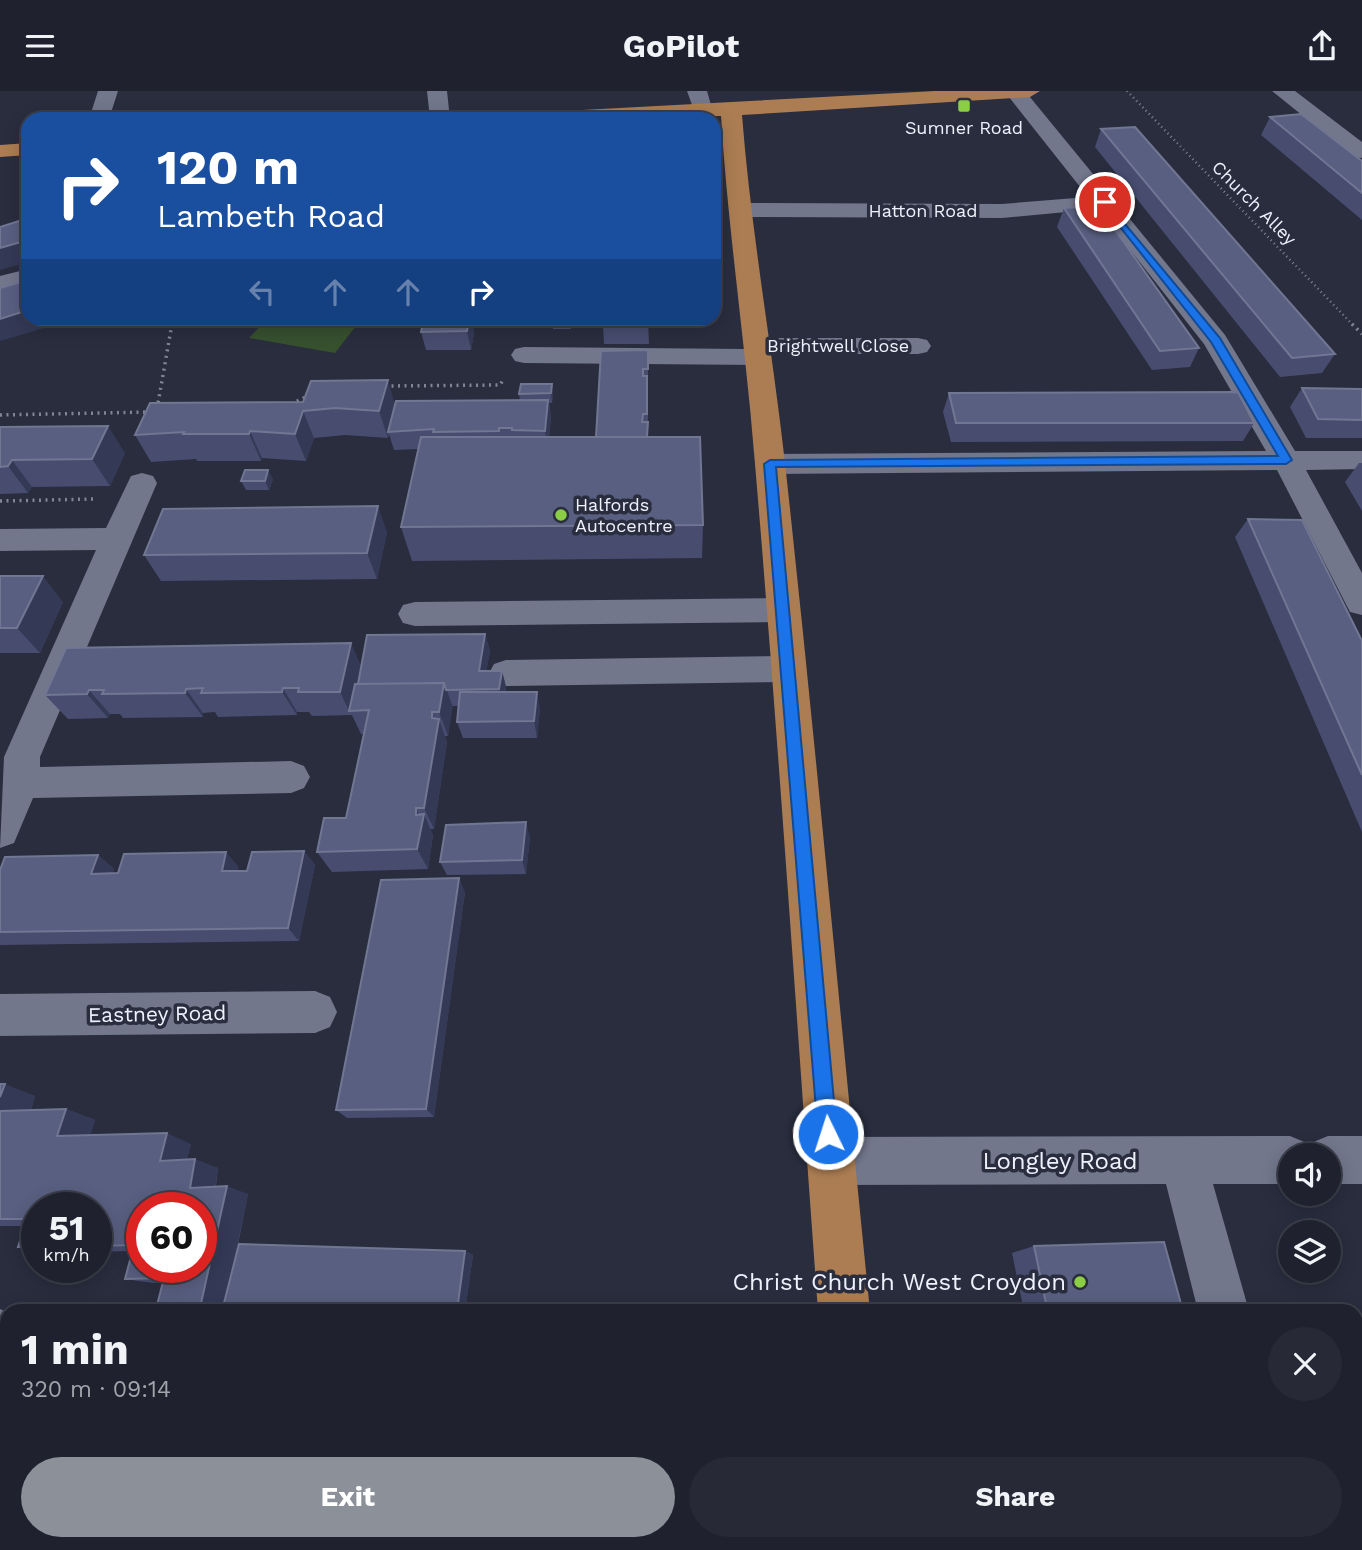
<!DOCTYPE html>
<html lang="en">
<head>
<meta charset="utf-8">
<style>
	body { margin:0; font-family:"Work Sans",sans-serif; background:#272a36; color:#f1f3f6; height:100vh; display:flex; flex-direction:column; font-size:26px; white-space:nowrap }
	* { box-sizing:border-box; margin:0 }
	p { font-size:23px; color:#a1a4aa }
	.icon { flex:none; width:38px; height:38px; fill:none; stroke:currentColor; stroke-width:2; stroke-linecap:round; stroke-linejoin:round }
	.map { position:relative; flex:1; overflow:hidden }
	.details { position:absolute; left:0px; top:1213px; width:1363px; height:247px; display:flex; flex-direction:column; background:#1f222e; border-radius:21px 21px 0 0; box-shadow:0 4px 18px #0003,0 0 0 2px #3c3f4a }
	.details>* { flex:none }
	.guide { position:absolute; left:21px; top:21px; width:700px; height:214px; border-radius:21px; box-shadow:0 4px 18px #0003,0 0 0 2px #3c3f4a; background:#1a4fa0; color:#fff; overflow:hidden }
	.fabs { position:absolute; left:1278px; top:1052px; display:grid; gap:14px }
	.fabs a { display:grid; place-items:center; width:63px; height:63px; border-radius:50%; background:#1f222e; box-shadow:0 4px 18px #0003,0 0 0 2px #3c3f4a; font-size:35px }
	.speed { position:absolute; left:21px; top:1101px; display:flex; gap:14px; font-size:35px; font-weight:700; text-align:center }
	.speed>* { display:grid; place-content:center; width:91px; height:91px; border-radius:50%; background:#1f222e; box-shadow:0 4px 18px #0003,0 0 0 2px #3c3f4a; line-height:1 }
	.speed small { font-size:18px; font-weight:400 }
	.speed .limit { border:10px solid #d22; background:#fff; color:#111 }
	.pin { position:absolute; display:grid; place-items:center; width:60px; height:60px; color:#fff; margin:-30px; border:4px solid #fff; border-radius:50%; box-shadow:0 2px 7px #0007 }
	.me { position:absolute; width:77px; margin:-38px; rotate:356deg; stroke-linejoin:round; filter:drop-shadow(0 0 5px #0008) }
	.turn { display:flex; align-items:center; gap:24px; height:147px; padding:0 21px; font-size:32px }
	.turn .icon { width:91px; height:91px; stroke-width:2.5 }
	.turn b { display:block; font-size:49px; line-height:60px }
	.lanes { display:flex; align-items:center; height:66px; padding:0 21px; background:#0003; justify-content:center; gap:35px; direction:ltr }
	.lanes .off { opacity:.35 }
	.round { display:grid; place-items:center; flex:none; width:74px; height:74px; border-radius:37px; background:#272a36 }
	.head { display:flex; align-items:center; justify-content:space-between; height:119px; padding:0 21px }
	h1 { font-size:42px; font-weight:700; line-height:52px }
	.cta { display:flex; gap:14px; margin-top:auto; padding:14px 21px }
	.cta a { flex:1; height:80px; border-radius:42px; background:#8c9099; color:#fff; font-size:28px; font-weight:700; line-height:80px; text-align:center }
	.cta a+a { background:#272a36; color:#f1f3f6 }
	header { display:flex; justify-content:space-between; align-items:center; height:91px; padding:0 21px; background:#1f222e; font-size:32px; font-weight:700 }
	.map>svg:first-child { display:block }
</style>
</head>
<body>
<header><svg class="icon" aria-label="menu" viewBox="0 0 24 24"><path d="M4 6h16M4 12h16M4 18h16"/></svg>GoPilot<svg class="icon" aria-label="share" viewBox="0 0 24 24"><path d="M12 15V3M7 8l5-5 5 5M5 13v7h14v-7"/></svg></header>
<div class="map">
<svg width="1362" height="1459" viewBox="0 0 1362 1459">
	<rect width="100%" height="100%" fill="#292d3e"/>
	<path fill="#37512f" d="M267,228H340L359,231L335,262L249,247Z"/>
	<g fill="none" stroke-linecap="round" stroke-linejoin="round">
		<path stroke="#828594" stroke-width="2.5" stroke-dasharray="1 3.5" stroke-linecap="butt" d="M1127,0L1354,235
			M172,235L173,228"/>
		<path stroke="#828594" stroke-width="3.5" stroke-dasharray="2 4.5" stroke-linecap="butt" d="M1352,233L1362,243
			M385,295L500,294L503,289
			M291,313L308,305
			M157,318L172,233
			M0,324L150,321
			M0,410L95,408"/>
		<path fill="#72778c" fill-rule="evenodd" d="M98,0H118L109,28H89Z
			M427,0H447L450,28H430Z
			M687,0H707L713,21L710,25H696Z
			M1025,0L1225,244L1295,360H1362V378L1306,379L1362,482V524L1350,521L1277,379L770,383L760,380L755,373L760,366L770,363L1266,360L1204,253L1098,118L1002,127L741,126L730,119L741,112L1002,113L1088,106L1005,1Z
			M1272,0H1295L1362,51V67L1354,66Z
			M28,178V193L0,200V185Z
			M757,247H918L927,249L931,255L927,261L918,263H769L771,266L767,272L758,274L524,272L515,270L511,264L515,258L524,256L746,258L744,255L748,249Z
			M142,382L153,385L157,392L40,666V676L291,670L304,675L310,686L304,697L291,702L33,707L14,752L0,757L4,666L96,459L0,460V438L106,437L131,385Z
			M783,507L795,510L800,519L795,528L783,531L415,535L403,532L398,523L403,514L415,511Z
			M788,565L800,569L805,578L800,587L788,591L506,595L494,591L489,582L494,573L506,569Z
			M315,900L330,906L337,921L330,936L315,942L0,945V903Z
			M1290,1045L1307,1052L1309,1058L1311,1052L1328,1045H1362V1093H1328V1064H1290V1093H1213L1249,1220H1198L1166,1093L830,1094L813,1087L806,1070L813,1053L830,1046Z
			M0,1218L7,1221V1274L0,1271Z
			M1356,1419H1362V1459H1332L1330,1452H1356Z
			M13,1452H70L69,1459H11Z
			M329,1452H392L395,1459H331Z"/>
		<path fill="#ac7d52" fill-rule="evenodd" d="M935,0H1040L1030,6L742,24C751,140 772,256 785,372C816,654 841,937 870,1220H818C797,937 779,655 755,373C746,257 728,141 721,25L516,28L526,22Z
			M28,52V64L0,66V54Z
			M839,1452H896L897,1459H839Z"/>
	</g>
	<path fill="#484d70" d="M1270,26L1362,70V129L1261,44Z
		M1101,38L1335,263L1322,282L1280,286L1095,56Z
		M1064,117L1199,257L1190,276L1152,279L1057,136Z
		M424,228H476L475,236H473L474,242L471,259H426L421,241Z
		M552,228H572L571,238H553Z
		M648,228L649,253H604L603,235Z
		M648,259V346L703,434L702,467L412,470L401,436L418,358L394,359L389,343L388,347L345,344L314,347L306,370L262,367L261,370H197L196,368L151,371L135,344L150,312L395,313L520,309L519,303L553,302L552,312H549L551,327L549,346H596Z
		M1302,297L1362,298V347H1306L1290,316Z
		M949,302L1254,332L1243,350L951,351L943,321Z
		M0,336L125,362L110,395L32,396L28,402L0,403Z
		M1359,372H1362V420L1345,391Z
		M273,388L269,399H246L241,390Z
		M1248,428L1362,550V741L1235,446Z
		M387,441L377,488L161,490L144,464Z
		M0,485L63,511L40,562H0Z
		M485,543L490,560L486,580H502L506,596V601L540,617L537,647H463L457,631L459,615H452L448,645H445L447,651L434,738H430L433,744L428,778L332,781L317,761L346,727L364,643H361L352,624L312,625L309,621H297V624L218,626L215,621L203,622V626L123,627L120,623H110L108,627L68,628L45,604L361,576Z
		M530,746L526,783L447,784L440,771Z
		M304,760L315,774L299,850L0,854V779L98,764L114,778L113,782L238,775L237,780H247Z
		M465,801L434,1026L347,1027L336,1019Z
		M0,993L35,1005L31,1019L66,1018L95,1029L90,1044L191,1053L187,1068L218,1077L216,1095L248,1103L234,1174L465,1160L473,1164L465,1220H174L156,1218L163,1192H153L125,1188L132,1160L96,1161V1116H37V1160L18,1156L25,1135H0Z
		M1034,1155L1183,1220H1024L1012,1162Z
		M1019,1452H1267L1269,1459H1031Z"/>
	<path fill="#343956" d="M28,149V171L0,179V157Z
		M28,219V228H75L0,250V228Z
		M467,228H471L474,242L471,259L467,240Z
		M388,289L396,317L388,341V347L379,320Z
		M552,293L553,302L552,312L551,302Z
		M548,309L551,327L547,358L545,340Z
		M303,320L314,347L306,370L295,343Z
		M108,335L125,362L110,395L92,368Z
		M250,340L262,367L261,370L249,343Z
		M12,369L32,396L28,402L8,375Z
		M268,379L273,388L269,399L265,390Z
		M378,415L387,441L377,488L367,462Z
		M43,485L63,511L40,562L17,537Z
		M485,543L490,560L484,596L479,580Z
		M351,552L362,577L353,620H349L340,601Z
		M502,580L506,596L504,615L499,598Z
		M444,592L453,616L448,645L439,621Z
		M283,597L297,621V624L282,601Z
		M186,598L203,622V626L185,602Z
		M89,599L110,623L108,627L87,603Z
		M537,601L540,617L537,647L534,630Z
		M432,621L437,635L439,628L447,651L434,738L424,717Z
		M416,717L422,730L424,723L433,744L428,778L417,758Z
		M526,731L530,746L526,783L522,769Z
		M304,760L315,774L299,850L288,837Z
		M226,761L238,775L234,794L222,780Z
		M98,764L114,778L108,796L91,783Z
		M459,787L465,801L434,1026L426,1018Z
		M5,993L35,1005L27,1031L0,1022V1006Z
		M66,1018L95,1029L87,1056L57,1045Z
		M167,1042L191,1053L184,1080L160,1070Z
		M195,1068L218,1077L214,1105L190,1097Z
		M227,1095L248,1103L224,1219L200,1217Z
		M465,1160L473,1164L465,1220H457Z"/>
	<path fill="#595f80" stroke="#717693" stroke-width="2" fill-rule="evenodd" d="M1301,23L1362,70V102L1270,26Z
		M1135,36L1335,263L1292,267L1101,38Z
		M1098,115L1199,257L1160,260L1064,117Z
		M28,127V149L0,157V136Z
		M28,189V219L0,228V197Z
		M424,228H469L467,240L421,241Z
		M603,228H648L649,234L603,235Z
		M648,259V278H643V285H647V323H643L642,331H648L647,346H596L601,260Z
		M388,289L379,320L335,317L303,320L295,343L250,340L249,343H183L184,341L135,344L150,312L303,311L311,290Z
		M521,293H552L551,302L519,303Z
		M1302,297L1362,298V329L1318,328Z
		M1238,301L1254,332H956L949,302Z
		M548,309L545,340L512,339V337H499V340L433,341L434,338L388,341L396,310Z
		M108,335L92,368L12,369L8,375L0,376V336Z
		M421,346H700L703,434L401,436Z
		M245,379H268L265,390H241Z
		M378,415L367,462L144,464L163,418Z
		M1248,428L1302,429L1362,550V684Z
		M0,485H43L17,537H0Z
		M485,543L479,580H502L499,598L446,599L444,592L358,593L367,544Z
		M351,552L340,601H298L299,597H283L282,601L201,602L203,597L186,598L185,602L102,603L104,599H89L87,603L45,604L66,557Z
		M444,592L439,621H432V627L439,628L424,717H416V724L424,723L417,758L317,761L324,727H346L369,619L349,620L355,593Z
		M460,601H537L534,630L457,631Z
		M526,731L522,769L440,771L446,734Z
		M304,760L288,837L0,841V779L5,766L98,764L91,783L118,782L124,763L226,761L222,780H247L252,761Z
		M459,787L426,1018L336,1019L381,789Z
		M0,993H5L0,1006Z
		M66,1018L57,1045L167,1042L160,1070L195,1068L190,1097L227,1095L200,1217L156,1218L164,1187L125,1188L134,1154L96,1155V1116H37V1156H18L27,1128H0V1020ZM142,1116H201V1176H142Z
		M1164,1151L1183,1220H1060L1059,1217H1047L1034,1155Z
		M239,1153L465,1160L457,1220H222Z
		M1032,1452H1267L1269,1459H1033Z"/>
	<path fill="#1a73e8" stroke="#114b97" stroke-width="2" d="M1105,109L1220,247L1292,369L1286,373L776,376L837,1043L834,1049L828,1052L821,1049L818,1043L764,373L770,369L1278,365L1211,251L1102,113Z"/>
	<g fill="#8bce46" stroke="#292d3e" stroke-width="2.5">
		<rect x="957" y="8" width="14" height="14" rx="3.5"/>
		<circle cx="561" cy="424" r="7"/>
		<circle cx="1080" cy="1191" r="7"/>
	</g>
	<g text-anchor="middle" stroke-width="7" stroke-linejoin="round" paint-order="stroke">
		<g font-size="18" fill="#eef0fc" stroke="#292d3e">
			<text x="964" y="43">Sumner Road</text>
			<text x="575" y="420" text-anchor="start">Halfords<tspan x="575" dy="21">Autocentre</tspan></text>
		</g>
		<g font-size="18" fill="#eef0fc" stroke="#292d3e">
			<text transform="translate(1254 112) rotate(45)" y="6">Church Alley</text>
			<text x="923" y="126">Hatton Road</text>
			<text x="838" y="261">Brightwell Close</text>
		</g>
		<g font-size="21" fill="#eef0fc" stroke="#292d3e">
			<text transform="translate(157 923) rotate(-1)" y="7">Eastney Road</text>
		</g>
		<g font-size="24" fill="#eef0fc" stroke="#292d3e">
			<text x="1060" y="1078">Longley Road</text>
		</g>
		<g font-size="24" fill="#eef0fc" stroke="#292d3e" text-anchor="end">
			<text x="1066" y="1199">Christ Church West Croydon</text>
		</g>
	</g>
</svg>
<div class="fabs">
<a><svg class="icon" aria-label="sound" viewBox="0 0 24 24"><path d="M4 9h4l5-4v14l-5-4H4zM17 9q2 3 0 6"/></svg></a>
<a><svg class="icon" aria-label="layers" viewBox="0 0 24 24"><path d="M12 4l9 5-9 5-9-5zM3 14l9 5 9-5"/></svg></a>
</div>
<div class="speed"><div>51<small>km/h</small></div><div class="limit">60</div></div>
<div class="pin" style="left:1105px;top:111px;background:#d93025"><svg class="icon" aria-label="arrive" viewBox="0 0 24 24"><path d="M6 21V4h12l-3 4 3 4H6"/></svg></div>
<svg class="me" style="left:828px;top:1043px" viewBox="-20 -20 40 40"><circle r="17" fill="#1a73e8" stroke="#fff" stroke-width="3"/><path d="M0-11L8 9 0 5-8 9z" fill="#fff"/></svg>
<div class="guide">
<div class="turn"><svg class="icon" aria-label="right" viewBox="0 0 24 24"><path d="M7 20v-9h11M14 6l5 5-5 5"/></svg><div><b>120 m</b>Lambeth Road</div></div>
<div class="lanes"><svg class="icon off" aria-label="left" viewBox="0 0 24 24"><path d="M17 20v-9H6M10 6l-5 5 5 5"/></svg><svg class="icon off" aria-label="ahead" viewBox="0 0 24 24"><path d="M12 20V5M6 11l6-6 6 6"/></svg><svg class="icon off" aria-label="ahead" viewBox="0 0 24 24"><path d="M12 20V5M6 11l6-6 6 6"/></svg><svg class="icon" aria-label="right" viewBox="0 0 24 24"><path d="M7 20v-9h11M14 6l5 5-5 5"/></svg></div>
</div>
<section class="details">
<div class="head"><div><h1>1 min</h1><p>320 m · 09:14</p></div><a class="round"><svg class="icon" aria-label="close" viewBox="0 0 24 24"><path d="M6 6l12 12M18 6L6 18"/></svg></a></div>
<div class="cta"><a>Exit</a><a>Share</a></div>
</section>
</div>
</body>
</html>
